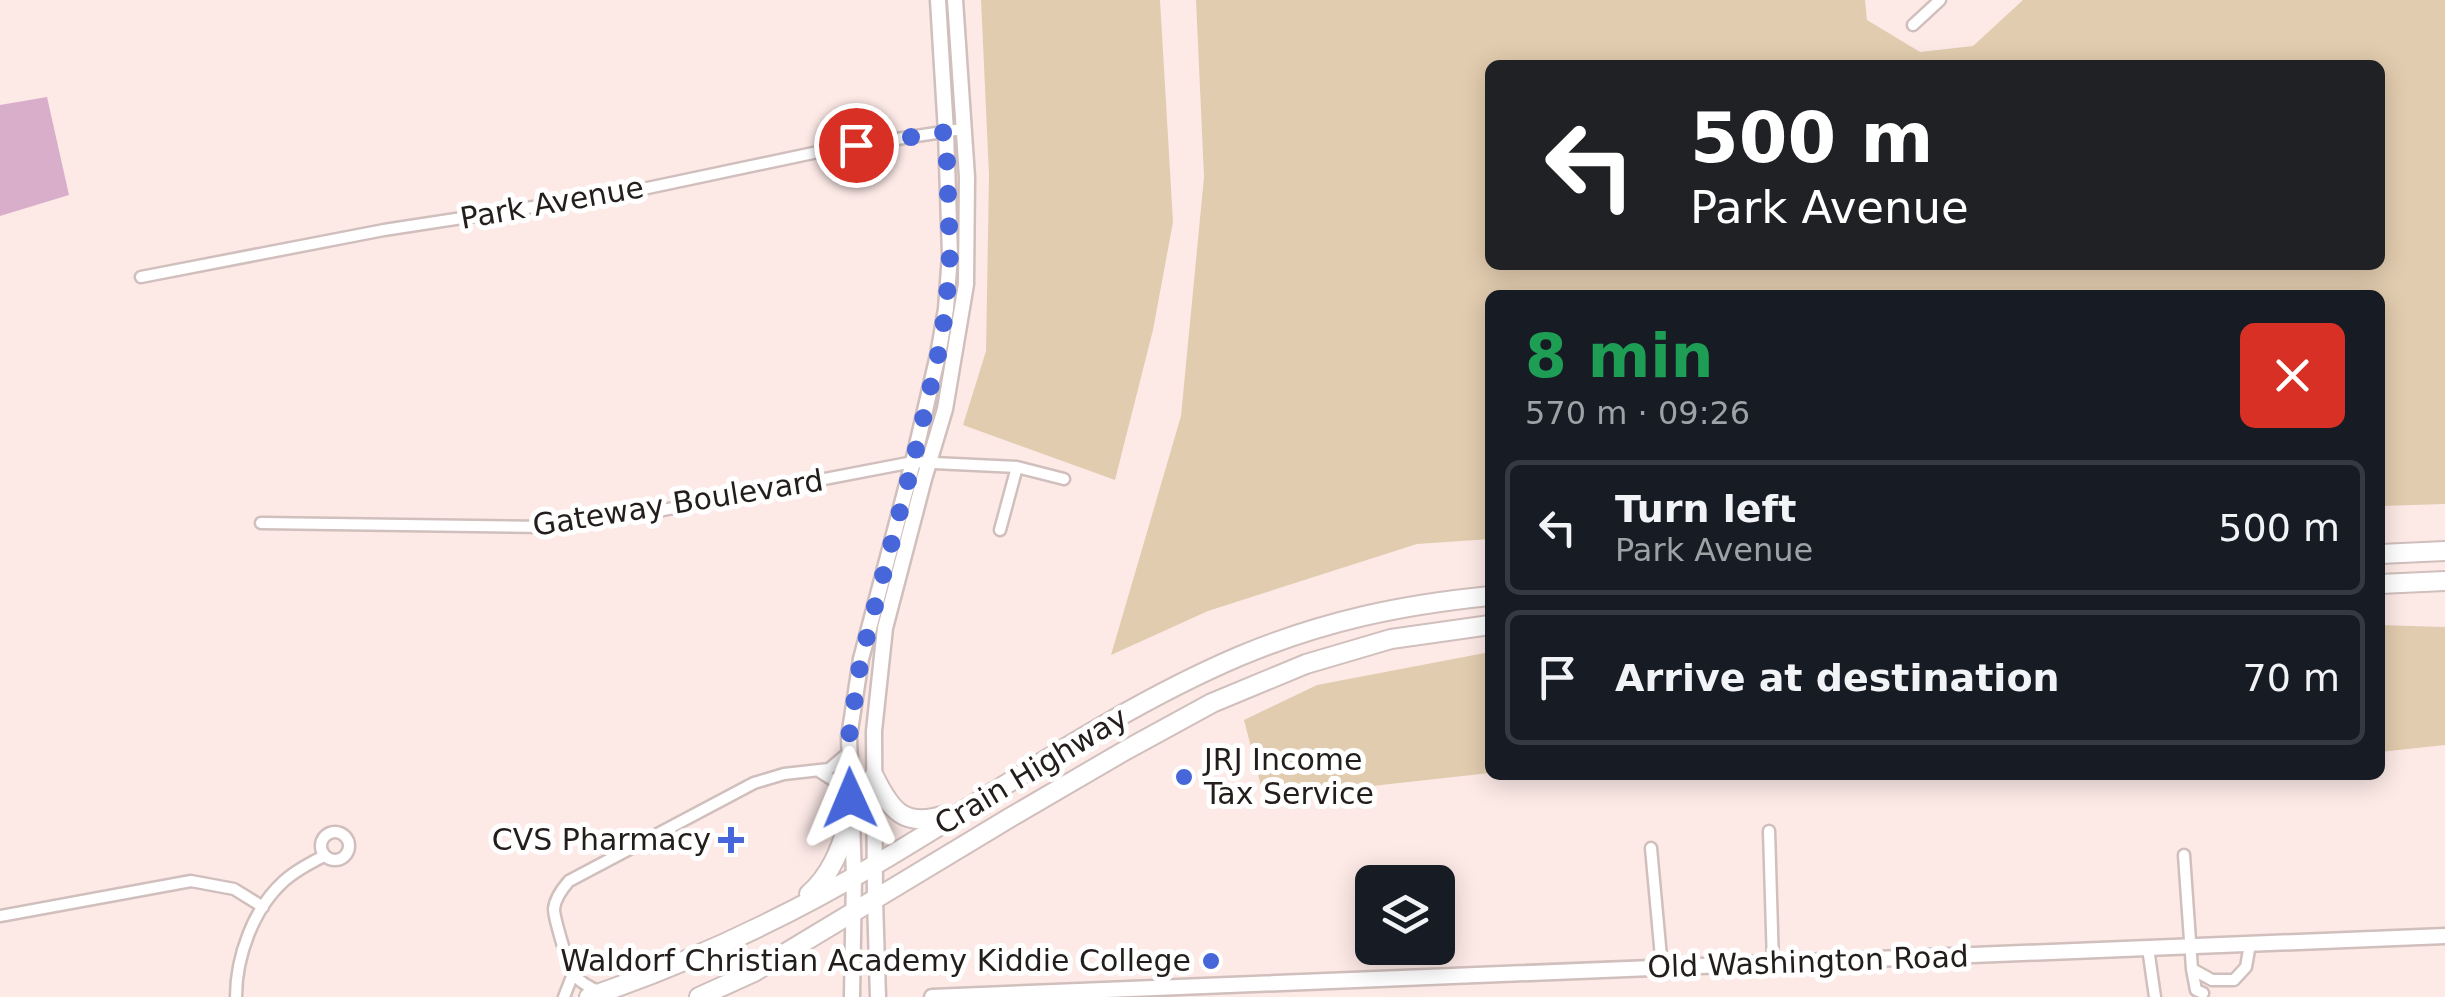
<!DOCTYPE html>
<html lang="en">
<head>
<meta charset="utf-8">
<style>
	body { margin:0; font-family:"DejaVu Sans",sans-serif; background:#242831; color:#f1f3f6; height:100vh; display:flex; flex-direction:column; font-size:38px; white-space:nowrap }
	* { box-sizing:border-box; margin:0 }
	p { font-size:32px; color:#9ea1a6 }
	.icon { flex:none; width:55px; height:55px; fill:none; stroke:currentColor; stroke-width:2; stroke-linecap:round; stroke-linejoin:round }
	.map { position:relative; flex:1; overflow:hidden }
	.drawer { position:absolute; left:1485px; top:290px; width:900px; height:490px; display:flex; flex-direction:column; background:#171b24; border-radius:15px; box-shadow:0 5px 25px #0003 }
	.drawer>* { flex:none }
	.banner { position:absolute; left:1485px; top:60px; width:900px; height:210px; border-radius:15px; box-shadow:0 5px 25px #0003; background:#202124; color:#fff; overflow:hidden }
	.buttons { position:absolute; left:1355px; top:865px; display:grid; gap:20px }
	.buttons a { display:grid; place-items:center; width:100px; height:100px; border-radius:15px; background:#171b24; box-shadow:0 5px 25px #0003; font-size:50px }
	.pin { position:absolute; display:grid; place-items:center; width:85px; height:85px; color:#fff; margin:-42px; border:5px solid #fff; border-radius:50%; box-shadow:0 2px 10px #0007 }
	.me { position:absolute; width:110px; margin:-55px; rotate:359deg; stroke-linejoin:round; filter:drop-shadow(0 0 8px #0008) }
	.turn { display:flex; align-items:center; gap:35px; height:210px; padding:0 40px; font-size:45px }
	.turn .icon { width:130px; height:130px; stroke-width:2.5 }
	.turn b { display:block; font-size:70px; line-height:85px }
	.round { display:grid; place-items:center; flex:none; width:105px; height:105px; border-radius:15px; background:#242831 }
	.head { display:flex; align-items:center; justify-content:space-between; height:170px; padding:0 40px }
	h1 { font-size:60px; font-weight:600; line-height:75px; color:#1e9e55 }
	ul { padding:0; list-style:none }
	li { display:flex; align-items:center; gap:30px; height:135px; margin:0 20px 15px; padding:0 20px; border:5px solid #363941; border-radius:15px }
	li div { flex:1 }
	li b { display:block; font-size:38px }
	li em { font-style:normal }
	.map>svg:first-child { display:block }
</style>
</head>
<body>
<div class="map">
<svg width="2445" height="997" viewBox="0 0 2445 997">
	<rect width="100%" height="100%" fill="#fdeae7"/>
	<path fill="#e2ccaf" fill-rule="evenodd" d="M981,0H1160L1173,222L1153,330L1115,480L963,425L986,351L989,175Z
		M1196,0H1865L1867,20L1920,52L1973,46L2023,0H2445V504L2380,506V295H1490V539L1417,544L1208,611L1111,655L1181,416L1204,177ZM1490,65H2380V265H1490Z
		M2380,625L2445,627V745L2380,752Z
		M1490,652V773L1264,798L1244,720L1317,685Z"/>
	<path fill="#d9aeca" d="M47,97L69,195L0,216V105Z"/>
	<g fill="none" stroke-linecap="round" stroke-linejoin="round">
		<g stroke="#d0bfbc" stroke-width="15">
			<path id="street" d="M1913,25L1940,0
				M141,277L384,230L624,193L832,149L962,129
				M261,523L546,527L658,511L913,462L1017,467L1064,479
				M1000,530L1017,467
				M820,772L839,784L850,798
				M1769,831L1773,964
				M321 846a14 14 0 1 1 28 0a14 14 0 1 1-28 0Z
				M1651,848L1662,968
				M2184,855L2192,969L2212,980H2234L2246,967L2250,944
				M0,916L191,881L234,889L263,907
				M2148,948L2155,997
				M2192,969L2196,990L2203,993
				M599,991C590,988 578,981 573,973C568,965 554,918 554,909C555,898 562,889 569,881L754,783L784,774L829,769L849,752
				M236,997C236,957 253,909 284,881C295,871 310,863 324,856
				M564,997L573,974"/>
		</g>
		<g stroke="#d0bfbc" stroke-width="19">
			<path id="secondary" d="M852,997L854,876L849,737L861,659L913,462L938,355L946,309L950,255L946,132L938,0
				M878,997L875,900L874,731L885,628L924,479L945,409L966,284L967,177L955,0
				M932,997L2445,936"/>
		</g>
		<g stroke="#d0bfbc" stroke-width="22">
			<path id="highway" d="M2380,554L2445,551
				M2380,584L2445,581
				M874,776C891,811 904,828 945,815
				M809,894C833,873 841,846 851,817
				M589,997C689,963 787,917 878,863C995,794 1115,709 1240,656C1324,621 1400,605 1490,596
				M699,997L754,972L1011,817L1126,750L1212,703L1306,664L1391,639L1490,625"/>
		</g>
		<use href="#street" stroke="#fff" stroke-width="10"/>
		<use href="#secondary" stroke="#fff" stroke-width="14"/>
		<use href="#highway" stroke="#fff" stroke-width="18"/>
	</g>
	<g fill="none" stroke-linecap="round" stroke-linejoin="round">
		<path stroke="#4666da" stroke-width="18" stroke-dasharray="0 32.4" d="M850,798L849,737L861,659L913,462L938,355L946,309L950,255L946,132L856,145"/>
	</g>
	<g fill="#4666da" stroke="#fff" stroke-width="4">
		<circle cx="1184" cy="777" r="10"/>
		<path d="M726 825h10v10h10v10h-10v10h-10v-10h-10v-10h10z"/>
		<circle cx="1211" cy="961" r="10"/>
	</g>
	<g text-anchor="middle" stroke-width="10" stroke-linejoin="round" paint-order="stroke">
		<g font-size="30" fill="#231d1c" stroke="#fff">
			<text transform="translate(552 203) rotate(-10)" y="10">Park Avenue</text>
			<text transform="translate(678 503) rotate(-9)" y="10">Gateway Boulevard</text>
			<text transform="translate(1031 771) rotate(-31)" y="10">Crain Highway</text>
			<text transform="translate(1808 962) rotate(-2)" y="10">Old Washington Road</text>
		</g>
		<g font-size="30" fill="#231d1c" stroke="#fff" text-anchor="end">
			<text x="1204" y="770" text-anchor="start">JRJ Income<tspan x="1204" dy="34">Tax Service</tspan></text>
			<text x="711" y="850">CVS Pharmacy</text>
			<text x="1191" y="971">Waldorf Christian Academy Kiddie College</text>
		</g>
	</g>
</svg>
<div class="buttons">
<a><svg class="icon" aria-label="layers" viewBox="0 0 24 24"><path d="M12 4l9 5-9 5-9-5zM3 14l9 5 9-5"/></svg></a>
</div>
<div class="pin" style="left:856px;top:145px;background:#d93025"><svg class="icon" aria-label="arrive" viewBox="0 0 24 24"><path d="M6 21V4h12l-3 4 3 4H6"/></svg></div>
<svg class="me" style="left:850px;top:798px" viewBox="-20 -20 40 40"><path d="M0-17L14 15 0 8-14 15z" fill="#4666da" stroke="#fff" stroke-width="4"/></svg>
<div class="banner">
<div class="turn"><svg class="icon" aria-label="left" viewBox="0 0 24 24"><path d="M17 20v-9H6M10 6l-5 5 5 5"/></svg><div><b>500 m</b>Park Avenue</div></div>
</div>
<section class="drawer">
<div class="head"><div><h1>8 min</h1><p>570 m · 09:26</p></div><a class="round" style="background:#d93025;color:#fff"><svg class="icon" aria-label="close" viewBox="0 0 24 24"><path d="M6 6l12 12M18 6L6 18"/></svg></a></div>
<ul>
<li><svg class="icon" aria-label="left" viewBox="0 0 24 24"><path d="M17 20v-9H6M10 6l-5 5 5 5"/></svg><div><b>Turn left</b><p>Park Avenue</p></div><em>500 m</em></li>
<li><svg class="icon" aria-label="arrive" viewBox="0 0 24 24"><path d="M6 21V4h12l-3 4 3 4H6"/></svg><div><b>Arrive at destination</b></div><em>70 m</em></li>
</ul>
</section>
</div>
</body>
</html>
